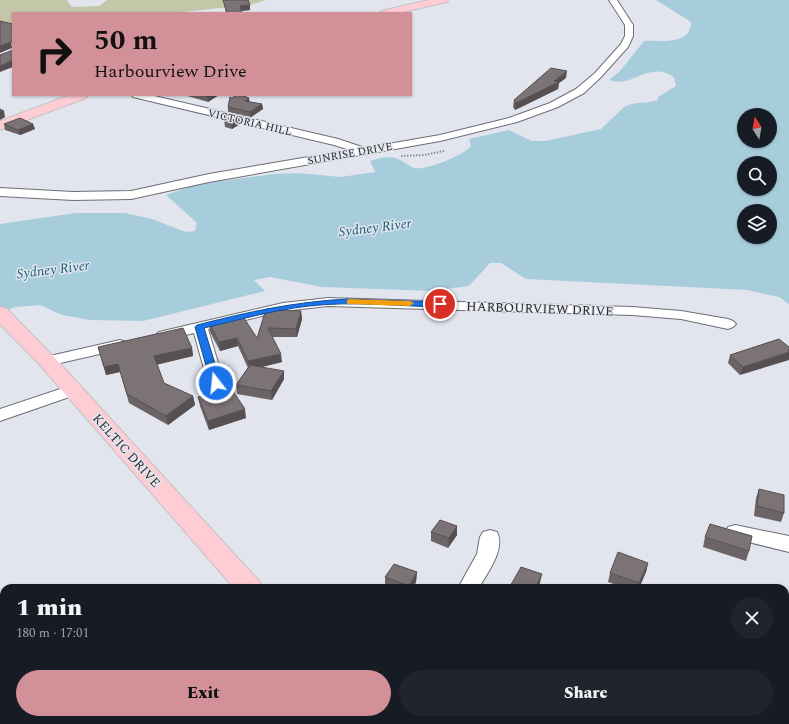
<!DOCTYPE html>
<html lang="en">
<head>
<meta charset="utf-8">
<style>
	body { margin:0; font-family:Spectral,serif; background:#20242c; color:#f1f3f6; height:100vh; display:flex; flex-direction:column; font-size:15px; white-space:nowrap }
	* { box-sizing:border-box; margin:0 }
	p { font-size:13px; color:#9ea1a6 }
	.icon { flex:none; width:22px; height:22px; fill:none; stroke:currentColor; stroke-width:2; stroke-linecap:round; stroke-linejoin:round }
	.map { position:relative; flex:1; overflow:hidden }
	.side { position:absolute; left:0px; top:584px; width:789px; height:140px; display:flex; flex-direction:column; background:#171b24; border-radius:12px 12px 0 0; box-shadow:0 1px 3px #0004 }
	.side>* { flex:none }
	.hud { position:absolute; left:12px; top:12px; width:400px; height:84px; border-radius:0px; box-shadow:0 1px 3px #0004; background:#d29198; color:#111; overflow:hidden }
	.needle { width:26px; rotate:349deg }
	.buttons { position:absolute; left:737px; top:108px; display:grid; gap:8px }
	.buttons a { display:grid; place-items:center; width:40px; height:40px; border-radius:50%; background:#171b24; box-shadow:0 1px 3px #0004; font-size:20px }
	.pin { position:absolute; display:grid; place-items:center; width:34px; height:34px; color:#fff; margin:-17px; border:2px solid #fff; border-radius:50%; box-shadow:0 1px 4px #0007 }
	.me { position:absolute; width:44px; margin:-22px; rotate:344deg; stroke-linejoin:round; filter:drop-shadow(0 0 3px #0008) }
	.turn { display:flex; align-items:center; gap:14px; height:84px; padding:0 16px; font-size:18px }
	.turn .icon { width:52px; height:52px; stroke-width:2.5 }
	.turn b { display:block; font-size:28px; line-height:34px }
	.round { display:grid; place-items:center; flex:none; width:42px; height:42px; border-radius:21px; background:#20242c }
	.overview { display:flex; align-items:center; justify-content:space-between; height:68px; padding:0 16px }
	h1 { font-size:24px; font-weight:800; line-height:30px }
	.action { display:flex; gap:8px; margin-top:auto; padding:8px 16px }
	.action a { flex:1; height:46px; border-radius:24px; background:#d29198; color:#111; font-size:16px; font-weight:800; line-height:46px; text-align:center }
	.action a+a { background:#20242c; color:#f1f3f6 }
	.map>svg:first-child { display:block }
</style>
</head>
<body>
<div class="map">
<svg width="789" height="724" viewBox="0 0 789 724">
	<rect width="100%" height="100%" fill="#e3e5ee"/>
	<path fill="#c3c7a7" d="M0,0H67L72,7L99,6L107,0H266L250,5L172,13H13V27L0,25Z"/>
	<path fill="#a7cddd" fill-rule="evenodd" d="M656,0H789V304L779,297L747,290L526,279L501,263H490L469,286L432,291L322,287L270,277L254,280L265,291L143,321L90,320L62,315L40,305L16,307L0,313V224L76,213H125L152,219L186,232L195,231L197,223L166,195L198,184L274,174L298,173L341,177L375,172L370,161C380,158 391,154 400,160C404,162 409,166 414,168C425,171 465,155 471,146L469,139L509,130L532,141H545L601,129L624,107C634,101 647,104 658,100V97L676,86L674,77C648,60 633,89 609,80L620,71L644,41C660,40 691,46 691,22ZM744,115H770V141H744ZM744,163H770V189H744ZM744,211H770V237H744Z"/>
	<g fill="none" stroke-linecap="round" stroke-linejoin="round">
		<g stroke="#6d6e76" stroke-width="2">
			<path id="minor" d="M609,0H617L633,25V36L628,47L601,77L584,93L558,107L517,122L440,141L209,182L131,199L73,200L0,196V188L73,192L131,191L209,174L350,150L334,145L133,97L132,95H150L338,139L365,148L440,135L509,118L550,103L576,89L595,73L621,44L625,36V25Z
				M328,298L632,307L681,311L728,319L733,321L736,324L733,327L728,329L681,319L632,315L328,306L283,311L208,329L224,383L222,387L216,388L210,387L208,383L194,333L164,340L159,338L156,335L159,332L283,303Z
				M120,340L126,342L128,345L126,348L47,366L41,364L39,361L41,358Z
				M72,385L78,386L80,390L78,394L0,421V409Z
				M735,525L789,536V552L728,537L725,532L728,527Z
				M490,530L497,532C506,549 487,573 479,588H458L477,554L480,537L483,532Z
				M4,611V629L0,631V613Z
				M85,720H110L112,724H87Z
				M352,720H378L380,724H354Z
				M662,720H694L696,724H664Z"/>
		</g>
		<g stroke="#c3c3c4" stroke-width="2">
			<path id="major" d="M429,0H448L447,2L399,13H380L381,11Z
				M70,95H88L86,98L0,130V121Z
				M0,307L7,309L54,357L259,581L263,588H234L40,365L0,324Z
				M378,720H411L413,724H380Z"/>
		</g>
		<path stroke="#8d8e94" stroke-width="2" stroke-dasharray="1.5 1.5" stroke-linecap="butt" d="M401,156L424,155L444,151"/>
		<use href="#minor" fill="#fff" fill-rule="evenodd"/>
		<use href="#major" fill="#feccd3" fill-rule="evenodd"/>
	</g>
	<path fill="#6b6365" d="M223,0H248L250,10L241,11L242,13H226Z
		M566,78L559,83L558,89L515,110L513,107L514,100Z
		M184,95H219L208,102Z
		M250,102L262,104L263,109L251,117L228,112V107Z
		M239,117L240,124L232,129L225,127L224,120Z
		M4,124H33L35,129L20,135L5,130Z
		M266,309L301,311L302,319L297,337H272L282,362L262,367L284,379L272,400L237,394L236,385L248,368L238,346L220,351L210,332L209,323L257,338Z
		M779,339L740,375L728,363L730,355Z
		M98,347L192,348L193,356L157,364L164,383L193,396L195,405L168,425L129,403L120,372L106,375Z
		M198,397L246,418L209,430L200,406Z
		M759,489L784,513L781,522L754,516L756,498Z
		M457,526V535L448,548L431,541V532Z
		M705,537L749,551L746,561L703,547Z
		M648,563L646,572L639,588H625L608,582L610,573Z
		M417,572L416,582L413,588H390L385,586V577Z"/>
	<path fill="#575053" d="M250,5V10L240,11V6Z
		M11,42L12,48L0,53V46Z
		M13,60V67L0,72V66Z
		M567,71L566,78L559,83L558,89L515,110L516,103L554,81Z
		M207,95H219L208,102Z
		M249,98L250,103L245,101Z
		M262,104L263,109L251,117L250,112Z
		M4,111L5,117L0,120V112Z
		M239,117L240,124L232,129L231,122Z
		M33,124L35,129L20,135L18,130Z
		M301,311L302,319L297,337L296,329Z
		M237,338L238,346L220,351L219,342Z
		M192,348L193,356L156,365L154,356Z
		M789,352V360L740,375L743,367Z
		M281,354L282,362L249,370L248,361Z
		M118,364L120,372L106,375L104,367Z
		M284,371V379L272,400L271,391Z
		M193,396L195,405L168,425L166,416Z
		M245,409L246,418L209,430L208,421Z
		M457,526V535L448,548L449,538Z
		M648,563L646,572L639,588H638L639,583Z
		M417,572L416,582L413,588H409V586Z
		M542,574L540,583L538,588H535Z"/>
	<path fill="#7c7376" stroke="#575053" d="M223,0H248L250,5L240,6L242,13H227Z
		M0,21L13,24V43L11,42L0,46Z
		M13,46V60L0,66V55L13,50Z
		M551,68L567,71L554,81L559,82L516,103L514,100Z
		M236,95H241L249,98L245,101L262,104L250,112L228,107L230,97L232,98Z
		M0,109L4,111L0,112Z
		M225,114L239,117L231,122L224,120Z
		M20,118L33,124L18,130L4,124Z
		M266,309L301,311L296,329L268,328L281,354L248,361L237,338L219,342L209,323L242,315L257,338Z
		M183,328L192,348L154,356L164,383L193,396L166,416L127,394L118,364L104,367L98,347Z
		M779,339L789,347V352L743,367L730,355Z
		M250,365L284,371L271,391L236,385Z
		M231,388L245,409L208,421L198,397Z
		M759,489L784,495V513L757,506Z
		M440,520L457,526L449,538L431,532Z
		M710,524L752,536L749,551L705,537Z
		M618,552L648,563L639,583L610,573Z
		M394,564L417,572L409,586L385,577Z
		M521,567L542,574L535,588H509Z"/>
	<path fill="#1a73e8" stroke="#114b97" d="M347,299L440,302L444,304L440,307C397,306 352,301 309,306C273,310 239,320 204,328L221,383L216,386L211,383L195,327L197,325C248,312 293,302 347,299Z"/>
	<path fill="#f59e0b" d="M349,299L410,301L414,303L410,306L347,304V300Z"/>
	<g text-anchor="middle" stroke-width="3" stroke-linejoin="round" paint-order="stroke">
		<g font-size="11" fill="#27282b" stroke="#e3e5ee">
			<text transform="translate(250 122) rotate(13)" y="4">VICTORIA HILL</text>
			<text transform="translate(350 153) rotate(-10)" y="4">SUNRISE DRIVE</text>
		</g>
		<g font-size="13" fill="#27282b" stroke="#e3e5ee">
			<text transform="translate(540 308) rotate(2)" y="5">HARBOURVIEW DRIVE</text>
			<text transform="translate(127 450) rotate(48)" y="5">KELTIC DRIVE</text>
		</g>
		<g font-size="14" font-style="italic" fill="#1a6077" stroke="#e3e5ee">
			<text transform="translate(375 227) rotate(-7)" y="5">Sydney River</text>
			<text transform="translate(53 269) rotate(-7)" y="5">Sydney River</text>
		</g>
	</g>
</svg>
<div class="buttons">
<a><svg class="needle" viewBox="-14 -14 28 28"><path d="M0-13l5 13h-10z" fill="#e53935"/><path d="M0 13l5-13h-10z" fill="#9ea1a6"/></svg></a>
<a><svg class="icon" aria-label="search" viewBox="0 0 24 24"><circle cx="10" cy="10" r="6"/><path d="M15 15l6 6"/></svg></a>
<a><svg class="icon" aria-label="layers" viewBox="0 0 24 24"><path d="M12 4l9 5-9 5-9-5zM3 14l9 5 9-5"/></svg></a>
</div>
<div class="pin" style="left:440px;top:304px;background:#d93025"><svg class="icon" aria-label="arrive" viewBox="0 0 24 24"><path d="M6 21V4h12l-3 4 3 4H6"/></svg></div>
<svg class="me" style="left:216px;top:383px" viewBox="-20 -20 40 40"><circle r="17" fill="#1a73e8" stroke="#fff" stroke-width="3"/><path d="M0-11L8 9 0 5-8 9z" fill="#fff"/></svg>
<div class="hud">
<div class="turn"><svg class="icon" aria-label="right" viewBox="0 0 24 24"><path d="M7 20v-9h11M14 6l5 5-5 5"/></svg><div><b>50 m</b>Harbourview Drive</div></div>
</div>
<section class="side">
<div class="overview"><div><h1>1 min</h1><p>180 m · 17:01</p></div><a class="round"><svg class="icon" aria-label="close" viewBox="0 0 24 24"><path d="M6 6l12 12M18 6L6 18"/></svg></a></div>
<div class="action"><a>Exit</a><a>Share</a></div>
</section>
</div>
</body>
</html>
